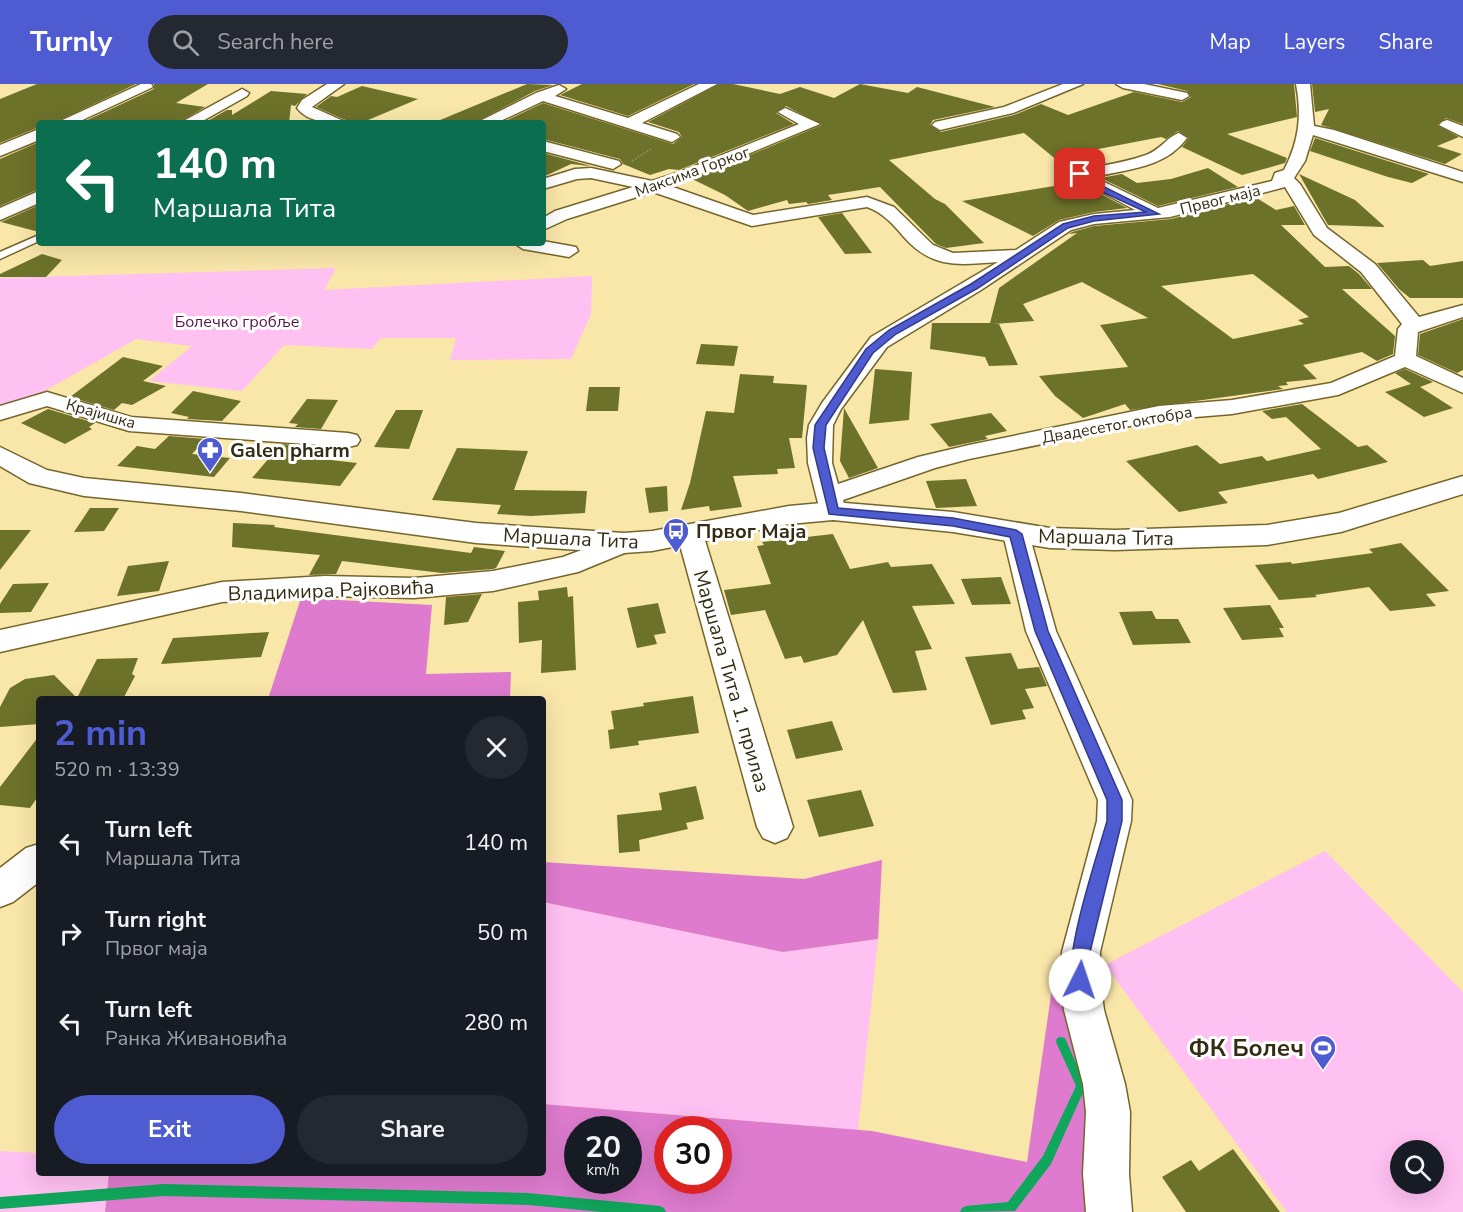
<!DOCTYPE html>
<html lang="en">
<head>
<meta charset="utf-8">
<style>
	body { margin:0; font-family:"Nunito Sans",sans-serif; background:#242831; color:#f1f3f6; height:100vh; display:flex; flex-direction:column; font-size:22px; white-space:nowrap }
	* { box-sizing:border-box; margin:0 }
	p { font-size:20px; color:#9ea1a6 }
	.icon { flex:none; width:33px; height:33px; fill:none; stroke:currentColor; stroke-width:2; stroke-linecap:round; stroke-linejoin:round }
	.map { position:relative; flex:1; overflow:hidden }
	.drawer { position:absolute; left:36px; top:612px; width:510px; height:480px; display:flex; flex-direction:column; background:#171b24; border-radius:6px; box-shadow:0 6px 24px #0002 }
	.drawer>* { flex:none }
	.hud { position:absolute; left:36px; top:36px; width:510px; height:126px; border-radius:6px; box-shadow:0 6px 24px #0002; background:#0b6e4f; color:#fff; overflow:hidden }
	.buttons { position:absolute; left:1390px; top:1056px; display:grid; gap:12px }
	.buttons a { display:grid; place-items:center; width:54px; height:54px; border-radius:50%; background:#171b24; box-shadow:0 6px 24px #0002; font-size:30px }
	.speed { position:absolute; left:564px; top:1032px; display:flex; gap:12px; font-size:30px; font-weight:700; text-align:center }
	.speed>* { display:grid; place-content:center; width:78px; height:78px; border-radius:50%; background:#171b24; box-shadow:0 6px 24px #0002; line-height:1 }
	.speed small { font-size:15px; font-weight:400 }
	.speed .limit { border:9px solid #d22; background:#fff; color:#111 }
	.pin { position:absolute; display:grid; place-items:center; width:51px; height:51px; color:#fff; margin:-26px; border-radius:12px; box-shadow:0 3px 9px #0006 }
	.me { position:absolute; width:66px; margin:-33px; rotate:4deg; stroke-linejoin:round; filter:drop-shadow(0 0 4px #0008) }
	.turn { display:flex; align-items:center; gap:21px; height:126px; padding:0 18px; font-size:27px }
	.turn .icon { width:78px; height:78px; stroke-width:2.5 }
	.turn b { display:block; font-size:42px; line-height:51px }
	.round { display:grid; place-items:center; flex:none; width:63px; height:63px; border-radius:32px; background:#242831 }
	.summary { display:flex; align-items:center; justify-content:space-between; height:102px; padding:0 18px }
	h1 { font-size:36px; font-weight:700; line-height:45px; color:#4e5bd1 }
	.cta { display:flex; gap:12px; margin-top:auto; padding:12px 18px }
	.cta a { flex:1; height:69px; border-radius:36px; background:#4e5bd1; color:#fff; font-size:24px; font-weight:700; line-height:69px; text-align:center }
	.cta a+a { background:#242831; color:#f1f3f6 }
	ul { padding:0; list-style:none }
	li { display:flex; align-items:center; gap:18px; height:90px; padding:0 18px }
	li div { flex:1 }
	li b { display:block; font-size:22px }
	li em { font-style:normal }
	header { display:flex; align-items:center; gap:36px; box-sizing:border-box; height:84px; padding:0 30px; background:#4e5bd1; color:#fff }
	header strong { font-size:28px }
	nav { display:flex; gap:33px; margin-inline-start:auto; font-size:21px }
	.search { width:420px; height:54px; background:#242831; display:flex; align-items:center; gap:15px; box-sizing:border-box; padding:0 21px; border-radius:33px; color:#9ea1a6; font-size:22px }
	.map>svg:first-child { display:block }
</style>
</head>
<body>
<header>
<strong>Turnly</strong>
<div class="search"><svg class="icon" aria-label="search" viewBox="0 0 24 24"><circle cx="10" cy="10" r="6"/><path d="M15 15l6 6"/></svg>Search here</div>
<nav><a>Map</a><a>Layers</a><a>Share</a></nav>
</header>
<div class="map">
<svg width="1463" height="1128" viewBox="0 0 1463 1128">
	<rect width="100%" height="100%" fill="#f9e6a9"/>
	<path fill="#ffc0f2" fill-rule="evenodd" d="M336,184L324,206L592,192L591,230L571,275L450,276L456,254H381L372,265L284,261L242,307L149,297L192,262L136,255L41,309L0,325V194Z
		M1325,767L1463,908V1128H1287L1105,881ZM1401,1066H1434V1100H1401Z
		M543,818L783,868L878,855L858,1046L543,1020Z
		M0,1067L39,1069V1089H109L105,1128H0Z"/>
	<path fill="#de7bce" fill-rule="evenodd" d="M301,514L432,521L426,590L511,588L510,615H268Z
		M882,776L878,855L783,868L543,818V778L804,795Z
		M1054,890L1072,895L1102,1023L1095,1128H105L109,1089H543V1020L872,1047L1027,1078ZM578,1046H628V1096H578ZM668,1046H718V1096H668Z"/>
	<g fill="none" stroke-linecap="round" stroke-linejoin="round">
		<path fill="#10a65b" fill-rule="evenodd" d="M1061,953L1065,954L1086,1002L1051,1080L1015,1127L960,1128L962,1124L966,1122L1008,1118L1043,1072L1076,1002L1056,958L1057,954Z
			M164,1100L528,1109L660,1122L664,1124L666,1128H602L528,1121L164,1112L0,1125V1113Z"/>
	</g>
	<path fill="#6c722a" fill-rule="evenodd" d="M37,0H136L54,39H39V43L0,59V15Z
		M154,0H208L176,19L205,23L178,39H81L154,5Z
		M527,0L553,1L535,7L474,39H433Z
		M582,0H694L628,32L560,11Z
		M719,0H733L780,10L800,3L834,14L860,0L908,9L917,3L995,23L933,36L930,41L941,48L1014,31L1041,20L1068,31L1134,8L1182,18L1191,13L1187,7L1158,0H1294L1297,33L1227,50L1287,74L1285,79L1242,91L1182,63L1189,54L1178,47L1166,55L1161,53L1088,67L1106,79L1070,87L1024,49L889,76L935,115L945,120L984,159L946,164L936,160L880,103L828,111L832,116L808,120L806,118L789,120L787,116L748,127L725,111L692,95L822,41L786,22L776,29L794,40L679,86L669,85L650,91L623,80L620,75L543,55V39H501L543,19L673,60L682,53L679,48L648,38Z
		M1312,0H1463V40L1446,34L1437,41L1459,53L1437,62L1462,70L1445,80L1321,41L1329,25L1315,28Z
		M362,2L418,15L361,39L350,38L316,23L331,12L337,13Z
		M271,7L307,10L295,22L291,21L289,39H204L227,26H232V31Z
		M1315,54L1429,90L1412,99L1388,93L1310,67Z
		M39,58V105L0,122V75Z
		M543,69L591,82L571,80L543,93Z
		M1208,84L1238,103L1158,122L1101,94L1122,90L1137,99L1171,95Z
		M1299,90L1355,116L1385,143L1328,141Z
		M1079,98L1127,124L1094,128L1059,136L1033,152L962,117Z
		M1255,113L1276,126L1294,122L1305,141H1281L1325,183L1349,182L1359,190L1372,205H1342L1395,252L1393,270L1377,277L1362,268L1303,281L1317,295L1286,298L1288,301L1278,302L1283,305L1130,326L1125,320L1083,334L1055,312L1039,292L1128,283L1100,241L1148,234L1082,198L1023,220L1034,237L993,240H999L1018,281L989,282L985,273L930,265L932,239H990L999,204L1077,149L1069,150L1072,148L1094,142L1171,135ZM1253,190L1309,233L1298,236L1304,240L1233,255L1161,202Z
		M39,121V148L1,138Z
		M842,129L872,169L845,170L818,133Z
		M42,170L62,176L46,193H0V190Z
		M1423,176L1430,182L1463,177V214H1410L1399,205L1377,179Z
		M1463,235V286L1457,289L1418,271L1420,250Z
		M701,260L738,262L734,282L696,280Z
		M123,273L163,282L143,297L166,302L132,321L122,319L114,326L70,313Z
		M875,285L912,288L909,336L869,340Z
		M1405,285L1433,298L1420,303L1453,324L1424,333L1385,308L1411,300L1395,289Z
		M740,290L774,292L773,299L807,301L802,354H789L795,384L777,385L778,390L733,392L742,423L710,427L709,422L681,426L690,399L706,327L734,329Z
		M589,303H620L618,327H586Z
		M193,307L241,317L222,337L187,335L189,333L171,329Z
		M307,315L338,316L321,345L295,343L298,340L289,339Z
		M1302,320L1358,363L1367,361L1388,378L1318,395L1313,390L1218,408L1228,419L1179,428L1126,377L1197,361L1220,380L1262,372L1267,377L1321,365L1286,333L1272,335L1262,327Z
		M844,324L878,384L849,394L840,377Z
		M48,325L95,339L89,343L92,345L65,360L21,339Z
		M396,326H423L409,365L374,363Z
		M991,329L1007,347L985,352L988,355L949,363L930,340Z
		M169,352L206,355L192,370L230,374L214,393L117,382L137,362L155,365Z
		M281,360L310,362L304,373L357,379L340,402L252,394Z
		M457,364L528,367L514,406L587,407L585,429L531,432L497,430L501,421L432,416Z
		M966,395L977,422L936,424L926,397Z
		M667,402L668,427L649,429L645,404Z
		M90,424H119L104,447L74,448Z
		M233,439L275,441L274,443L471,469L474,463L505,467L496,484L493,485L442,489L342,477L336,490L309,491L320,471L232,463Z
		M0,446H31L0,486Z
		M833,450L850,485L888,478L891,483L932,480L955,520L912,522L932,565L915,567L927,606L893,609L863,536L837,571L804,579L801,572L785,575L765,526L731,531L724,506L771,500L757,462L764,461L762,458Z
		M1401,459L1449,507L1426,510L1436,522L1390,527L1369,503L1315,511L1317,513L1279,516L1255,481L1291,478L1292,480L1373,469L1369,465Z
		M169,477L159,507L117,512L128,482Z
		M1001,493L1011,520L972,521L961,495Z
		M49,499L31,528L0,529V520L13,500Z
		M567,503L568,513L573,512L576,586L541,589L542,556L519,559L518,518L539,516L538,507Z
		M482,510L468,538L444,541L446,513Z
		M658,519L666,549L654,551L657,560L637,564L627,524Z
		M1270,521L1284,544H1279L1284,553L1242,556L1223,524Z
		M1152,527L1156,535H1178L1191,559L1133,561L1119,528Z
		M269,548L261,573L161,580L173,554Z
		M1011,569L1018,585L1039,583L1047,602L1025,605L1034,624L1022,626L1026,635L991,641L965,573Z
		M138,574L132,590L135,592L123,615H39V640L0,643V623L10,604L25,595L54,591L77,614L97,575Z
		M693,612L699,649L638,657L639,661L610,665L608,646L614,645L611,627L644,622L643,619Z
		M832,637L843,666L796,675L787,646Z
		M39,652V711L30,724L0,721V703Z
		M696,702L704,735L686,739L688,745L639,756L640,767L619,769L617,731L662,726L659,709Z
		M861,706L874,742L819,753L807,716Z
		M1233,1065L1280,1128H1186L1162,1093L1191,1076L1199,1087Z"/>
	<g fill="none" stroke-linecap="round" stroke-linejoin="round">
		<g stroke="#76652a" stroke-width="3">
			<path id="lane" d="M39,151V157L0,175V168Z"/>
		</g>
		<g stroke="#76652a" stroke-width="3">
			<path id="street" d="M141,0H151L153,3L76,39H56Z
				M327,0H344L312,23L348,39C329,39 309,39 297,24L302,16Z
				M699,0H717L642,39L677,50L680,53L672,58L543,17L496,39H476L536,9L559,1L566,5L555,12L628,34Z
				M1063,0H1083L1013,29L940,46L932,41L935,38L1004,23Z
				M1116,0H1144L1187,9L1189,12L1182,16L1123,4Z
				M1296,0H1310L1314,42L1334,46L1463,88V98L1313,51L1305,77L1294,94L1300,100L1327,144L1375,180L1419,233L1463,221V233L1418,248L1416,272L1463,294V309L1405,283L1338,311L1232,330L1159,336L969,375L935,384L843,416L846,427L842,433L833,436L824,433L820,427L808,379L807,354L809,341L822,319L871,253L998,178C957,181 932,185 903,152C893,140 882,128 867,123L752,142L653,108L567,135L543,146V134L555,127L633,103L591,94L577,95L543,105V95L575,85L591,84L652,97L680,88L799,40L778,28L785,24L820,40L670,102L753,131L867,113L894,123L933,161L953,169L1016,166L1059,138L1094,130L1135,126L1070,91L1072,88C1096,82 1120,80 1143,72C1159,68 1168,52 1179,49L1187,54C1165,84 1128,85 1094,93L1158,124L1272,97L1275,89L1284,86C1299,57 1302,32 1296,0ZM1285,103L1314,151L1361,188L1402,240L1398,245L1395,272L1331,299L1232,316L1159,322L969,361L918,373L838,400L832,379L833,341L841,325L887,263L981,206L1071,146L1094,140L1170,133Z
				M242,5L249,9L247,12L199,39H180Z
				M1447,36L1463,42V53L1439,41L1442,38Z
				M39,45V56L0,72V61Z
				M543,57L619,77L621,80L613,85L543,67Z
				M39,107V119L0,136V124Z
				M543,157L576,163L578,167L569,173L523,165L514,159Z
				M47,308L131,333L348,349L357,351L360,356L357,361L348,363L129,347L47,322L0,336V322Z
				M690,441L699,444L703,450L793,743L787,754L775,759L763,754L757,743L677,450L681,444Z
				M1016,441L1025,444L1029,450L1056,547L1132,716L1131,737L1100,868V896L1104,926L1125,1000L1130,1028L1129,1090L1132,1128H1086L1083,1090L1086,1028L1083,1000L1064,926L1060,896L1062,868L1097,737L1098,716L1026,547L1003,450L1007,444Z
				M624,450L634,453L638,459L634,465L578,488L493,507L414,514L325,512L222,518L0,568V546L222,498L325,492L414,494L493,487L563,473Z
				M39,760V798L13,818L0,823V784L26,764Z"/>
		</g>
		<g stroke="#76652a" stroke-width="3">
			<path id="secondary" d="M0,363L47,386L84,394L241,409L476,439L624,449L652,447L789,422L833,418L953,428L1050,444L1115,446L1267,441L1339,429L1463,392V410L1341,448L1267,461L1115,466L1050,464L953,448L833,436L789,440L652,467L624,469L476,459L241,427L84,412L29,399L0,382Z"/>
		</g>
		<path stroke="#9a8d61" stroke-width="2" stroke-dasharray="1.5 2" stroke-linecap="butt" d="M632,77L651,65"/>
		<use href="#lane" fill="#fff" fill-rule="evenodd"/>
		<use href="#street" fill="#fff" fill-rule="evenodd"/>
		<use href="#secondary" fill="#fff" fill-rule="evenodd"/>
	</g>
	<path fill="#4e5bd1" stroke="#333b88" stroke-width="1.5" d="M1077,88H1082L1088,95L1159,130L1094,137L1068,144L978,204L896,250L873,269L826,341L824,364L838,424L953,434L1016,446L1022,450L1048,547L1122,716V737L1090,868L1086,902L1080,905L1073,902C1062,875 1098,769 1107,737V716L1035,547L1010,453L953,442L829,430L813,364L815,341L866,265L889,246L971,200L1063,140L1094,132L1146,128L1083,99L1076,93Z"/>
	<defs>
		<g id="pharmacy-pin" transform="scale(1.35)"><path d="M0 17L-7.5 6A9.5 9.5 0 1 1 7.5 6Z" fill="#4e5bd1" stroke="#fff"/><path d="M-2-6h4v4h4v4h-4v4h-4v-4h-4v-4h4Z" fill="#fff"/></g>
		<g id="bus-pin" transform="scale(1.35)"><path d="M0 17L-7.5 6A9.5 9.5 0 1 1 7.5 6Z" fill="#4e5bd1" stroke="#fff"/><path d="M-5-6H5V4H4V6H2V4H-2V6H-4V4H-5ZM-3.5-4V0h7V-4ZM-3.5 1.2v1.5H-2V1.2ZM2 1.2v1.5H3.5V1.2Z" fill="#fff"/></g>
		<g id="stadium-pin" transform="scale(1.35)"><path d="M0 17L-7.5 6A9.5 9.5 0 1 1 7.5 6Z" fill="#4e5bd1" stroke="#fff"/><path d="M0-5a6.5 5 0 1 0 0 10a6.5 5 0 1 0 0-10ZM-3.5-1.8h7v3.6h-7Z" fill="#fff"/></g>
	</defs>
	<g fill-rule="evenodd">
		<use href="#pharmacy-pin" x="210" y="366"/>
		<use href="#bus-pin" x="676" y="447"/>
		<use href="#stadium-pin" x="1323" y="964"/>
	</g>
	<g text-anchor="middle" stroke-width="6" stroke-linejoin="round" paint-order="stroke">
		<g font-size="16" fill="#342d14" stroke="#fff">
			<text transform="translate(692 87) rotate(-20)" y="6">Максима Горког</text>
			<text transform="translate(1220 115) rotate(-14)" y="6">Првог маја</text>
			<text transform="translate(101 329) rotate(16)" y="6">Крајишка</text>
			<text transform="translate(1117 340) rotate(-10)" y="6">Двадесетог октобра</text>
		</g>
		<g font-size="16" fill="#55174d" stroke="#fff">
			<text x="237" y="243">Болечко гробље</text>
		</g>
		<g font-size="20" font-weight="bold" fill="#342d14" stroke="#fff" text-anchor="start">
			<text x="230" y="373">Galen pharm</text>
			<text x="696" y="454">Првог Маја</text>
		</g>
		<g font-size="20" fill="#342d14" stroke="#fff">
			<text transform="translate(1106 453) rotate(1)" y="7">Маршала Тита</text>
			<text transform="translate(571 454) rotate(3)" y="7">Маршала Тита</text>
			<text transform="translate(331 506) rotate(-2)" y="7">Владимира Рајковића</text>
			<text transform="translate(732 597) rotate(74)" y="7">Маршала Тита 1. прилаз</text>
		</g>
		<g font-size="24" font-weight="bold" fill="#342d14" stroke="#fff" text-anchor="end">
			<text x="1304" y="972">ФК Болеч</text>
		</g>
	</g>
</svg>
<div class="buttons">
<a><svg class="icon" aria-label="search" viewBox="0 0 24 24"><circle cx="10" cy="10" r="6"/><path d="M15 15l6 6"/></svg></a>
</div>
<div class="speed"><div>20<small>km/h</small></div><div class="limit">30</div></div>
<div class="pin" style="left:1080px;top:90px;background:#d93025"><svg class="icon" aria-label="arrive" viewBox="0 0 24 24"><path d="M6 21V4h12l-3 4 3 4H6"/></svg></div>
<svg class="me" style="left:1080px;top:896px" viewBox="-20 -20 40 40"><circle r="19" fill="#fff"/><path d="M0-13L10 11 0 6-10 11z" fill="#4e5bd1"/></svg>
<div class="hud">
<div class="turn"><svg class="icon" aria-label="left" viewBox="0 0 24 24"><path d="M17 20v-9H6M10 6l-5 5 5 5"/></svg><div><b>140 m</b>Маршала Тита</div></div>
</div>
<section class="drawer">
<div class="summary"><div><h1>2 min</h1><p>520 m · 13:39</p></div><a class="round"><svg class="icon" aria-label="close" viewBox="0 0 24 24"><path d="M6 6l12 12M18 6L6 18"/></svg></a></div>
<ul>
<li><svg class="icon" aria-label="left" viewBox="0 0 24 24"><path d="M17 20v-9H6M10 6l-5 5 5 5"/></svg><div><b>Turn left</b><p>Маршала Тита</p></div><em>140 m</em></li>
<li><svg class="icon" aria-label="right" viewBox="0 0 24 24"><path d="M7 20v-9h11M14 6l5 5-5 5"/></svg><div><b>Turn right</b><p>Првог маја</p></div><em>50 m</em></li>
<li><svg class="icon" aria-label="left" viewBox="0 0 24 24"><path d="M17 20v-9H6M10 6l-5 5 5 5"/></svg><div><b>Turn left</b><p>Ранка Живановића</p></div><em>280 m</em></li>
</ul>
<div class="cta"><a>Exit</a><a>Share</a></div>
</section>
</div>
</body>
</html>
